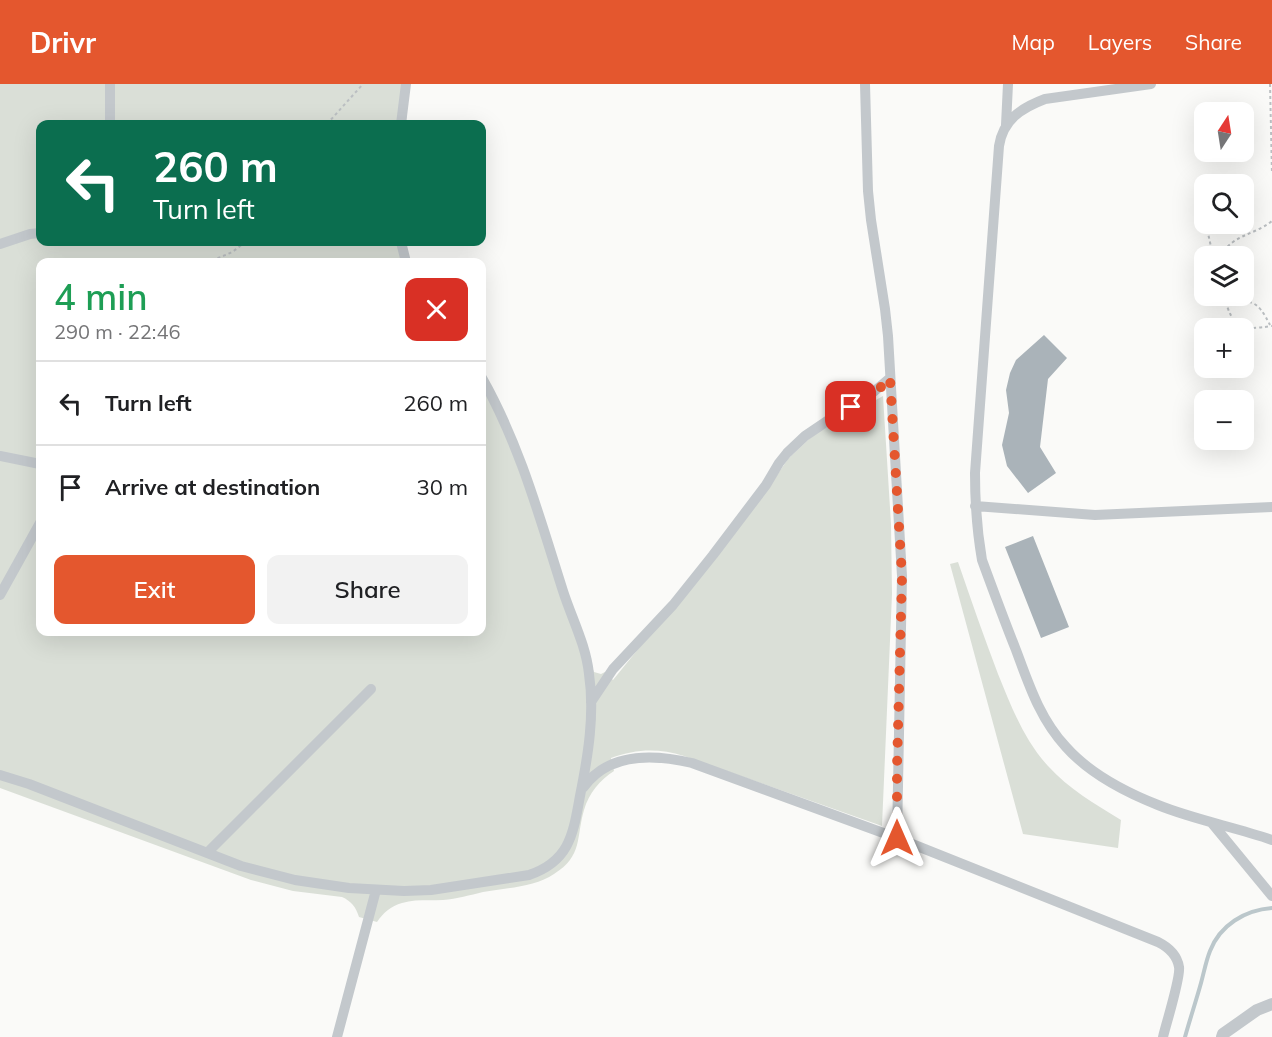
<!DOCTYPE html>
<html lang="en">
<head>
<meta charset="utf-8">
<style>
	body { margin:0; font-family:Mulish,sans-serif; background:#f2f2f2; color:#202124; height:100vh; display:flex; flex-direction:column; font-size:22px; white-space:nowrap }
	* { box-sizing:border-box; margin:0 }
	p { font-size:20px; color:#757577 }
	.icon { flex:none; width:33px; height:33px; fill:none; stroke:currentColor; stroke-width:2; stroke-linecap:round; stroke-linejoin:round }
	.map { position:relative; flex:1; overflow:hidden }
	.details { position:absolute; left:36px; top:174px; width:450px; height:378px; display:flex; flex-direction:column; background:#fff; border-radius:12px; box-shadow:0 6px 24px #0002 }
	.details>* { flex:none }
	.hud { position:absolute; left:36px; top:36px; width:450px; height:126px; border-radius:12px; box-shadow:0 6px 24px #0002; background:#0b6e4f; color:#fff; overflow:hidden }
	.needle { width:39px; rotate:12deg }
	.tools { position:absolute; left:1194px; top:18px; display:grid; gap:12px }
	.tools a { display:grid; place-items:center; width:60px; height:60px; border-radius:12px; background:#fff; box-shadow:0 6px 24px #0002; font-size:30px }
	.pin { position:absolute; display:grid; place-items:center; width:51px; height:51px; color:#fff; margin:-26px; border-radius:12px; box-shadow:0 3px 9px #0006 }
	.me { position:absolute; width:66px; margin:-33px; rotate:0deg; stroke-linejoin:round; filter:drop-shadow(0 0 4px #0008) }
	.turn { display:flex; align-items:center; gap:21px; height:126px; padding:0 18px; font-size:27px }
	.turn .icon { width:78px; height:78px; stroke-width:2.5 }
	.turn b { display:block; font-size:42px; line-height:51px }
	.round { display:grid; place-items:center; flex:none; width:63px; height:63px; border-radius:12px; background:#f2f2f2 }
	.summary { display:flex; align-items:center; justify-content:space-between; height:102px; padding:0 18px }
	h1 { font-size:36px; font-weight:600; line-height:45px; color:#1e9e55 }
	.button { display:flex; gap:12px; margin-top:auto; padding:12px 18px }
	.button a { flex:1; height:69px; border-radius:12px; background:#e4572e; color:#fff; font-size:24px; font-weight:600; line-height:69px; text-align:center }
	.button a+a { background:#f2f2f2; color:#202124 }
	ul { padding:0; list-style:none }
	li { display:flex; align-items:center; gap:18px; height:84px; padding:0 18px; border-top:2px solid #e0e0e0 }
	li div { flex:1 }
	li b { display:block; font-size:22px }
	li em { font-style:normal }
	header { display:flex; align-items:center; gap:36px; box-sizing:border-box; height:84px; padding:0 30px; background:#e4572e; color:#fff }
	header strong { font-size:28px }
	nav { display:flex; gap:33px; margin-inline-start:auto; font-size:21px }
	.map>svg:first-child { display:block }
</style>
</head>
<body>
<header>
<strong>Drivr</strong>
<nav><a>Map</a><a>Layers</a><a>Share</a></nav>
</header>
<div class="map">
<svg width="1272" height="953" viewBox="0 0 1272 953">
	<rect width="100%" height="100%" fill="#fafaf8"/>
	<path fill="#dadfd7" d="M0,0H409L406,40H40V158H406L409,178H40V548H482V289L487,300L594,588L601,590L605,588L613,596L764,410L788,375L809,355L820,347L883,312L891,440L892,510L882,742L684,672C658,664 636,665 611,674L614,687C600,696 589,709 584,726C576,753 583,772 554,790C535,803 506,804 483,808C470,811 457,815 443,816C429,817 415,815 402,819C391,822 383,829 377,838L359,833C356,823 351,817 342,813L293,807L251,796L0,704Z
		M958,478C971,516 984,553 998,590C1011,622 1024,656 1048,682C1069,705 1095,720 1121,736L1118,764L1023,750L950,480Z"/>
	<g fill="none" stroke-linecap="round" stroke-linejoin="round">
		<path stroke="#bbc7cb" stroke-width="4" d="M1185,953C1190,935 1196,917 1201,899C1204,888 1206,877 1210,867C1220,841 1245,826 1272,824"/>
	</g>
	<path fill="#aab3b9" d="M1044,251L1067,274L1048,295L1040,363L1056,389L1028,409L1007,382L1002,361L1009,329L1006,306L1010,289L1016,276Z
		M1033,452L1069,543L1041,554L1005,463Z"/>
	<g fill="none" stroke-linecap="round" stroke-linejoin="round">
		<path stroke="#bbbfc2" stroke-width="2" stroke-dasharray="3 3" stroke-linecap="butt" d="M1270,0L1272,90
			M327,40L363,0
			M1206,140L1213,172
			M1220,172C1235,149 1253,152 1272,137
			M206,178C220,173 234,170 244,158
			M1224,212C1233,244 1239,247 1272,242
			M1225,216C1252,217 1257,215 1270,241"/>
		<path stroke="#c3c8cc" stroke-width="10" d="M110,0V40
			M865,0L868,107L871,136L885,225L888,252L902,492L897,754
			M1151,0L1045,15C1021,24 1003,36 999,62L975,389C975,418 977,447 982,476C993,506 1004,536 1016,566C1029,601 1040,635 1066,663C1090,690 1125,708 1158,721C1195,736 1235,743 1272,756
			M401,40L406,0
			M1006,41L1008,0
			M401,158L406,178
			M0,160L30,150L40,149
			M0,372L40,380
			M975,422L1095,431L1272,423
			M0,511L40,439
			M591,618L613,585L673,521L713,471L766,401L779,379L787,369L805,352L839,329L864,316L890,294
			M0,691L29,700L241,782L295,796L349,804L404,807L431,806L529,791C570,777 573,750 580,712C588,672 595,630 589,590C586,561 572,535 563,507C540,435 520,361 482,294
			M583,704C608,668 654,670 692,679L897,754L1158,858C1168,863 1177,871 1179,883C1181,893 1166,940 1163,953
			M1211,738L1272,812
			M207,769L371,605
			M337,953L376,806"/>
		<path stroke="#c3c8cc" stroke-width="12" d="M1222,953L1223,950L1257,926L1272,920"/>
	</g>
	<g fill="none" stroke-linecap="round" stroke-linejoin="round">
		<path stroke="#e4572e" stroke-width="10" stroke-dasharray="0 18" d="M851,323L878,306L890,294L902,492L897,683V754"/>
	</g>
</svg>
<div class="tools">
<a><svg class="needle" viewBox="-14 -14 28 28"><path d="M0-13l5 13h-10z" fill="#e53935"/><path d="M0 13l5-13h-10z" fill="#757577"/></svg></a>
<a><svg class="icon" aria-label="search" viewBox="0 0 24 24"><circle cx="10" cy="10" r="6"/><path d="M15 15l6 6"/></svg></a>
<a><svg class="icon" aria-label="layers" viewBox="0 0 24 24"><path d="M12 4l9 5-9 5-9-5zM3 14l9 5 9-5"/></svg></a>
<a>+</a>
<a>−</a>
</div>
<div class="pin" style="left:851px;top:323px;background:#d93025"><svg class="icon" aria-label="arrive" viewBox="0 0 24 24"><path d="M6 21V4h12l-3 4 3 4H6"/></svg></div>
<svg class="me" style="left:897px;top:754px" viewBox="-20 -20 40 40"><path d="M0-17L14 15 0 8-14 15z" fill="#e4572e" stroke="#fff" stroke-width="4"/></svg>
<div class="hud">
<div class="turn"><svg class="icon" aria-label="left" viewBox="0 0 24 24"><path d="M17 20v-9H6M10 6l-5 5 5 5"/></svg><div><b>260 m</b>Turn left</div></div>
</div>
<section class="details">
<div class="summary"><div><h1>4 min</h1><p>290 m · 22:46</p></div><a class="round" style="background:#d93025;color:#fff"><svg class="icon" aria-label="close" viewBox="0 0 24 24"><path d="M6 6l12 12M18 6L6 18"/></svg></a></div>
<ul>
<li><svg class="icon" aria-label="left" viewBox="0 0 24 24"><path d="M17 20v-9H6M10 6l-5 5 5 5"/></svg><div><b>Turn left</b></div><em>260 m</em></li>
<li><svg class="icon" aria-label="arrive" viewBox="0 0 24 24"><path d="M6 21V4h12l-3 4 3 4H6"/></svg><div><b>Arrive at destination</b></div><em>30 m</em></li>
</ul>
<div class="button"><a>Exit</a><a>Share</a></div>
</section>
</div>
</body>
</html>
